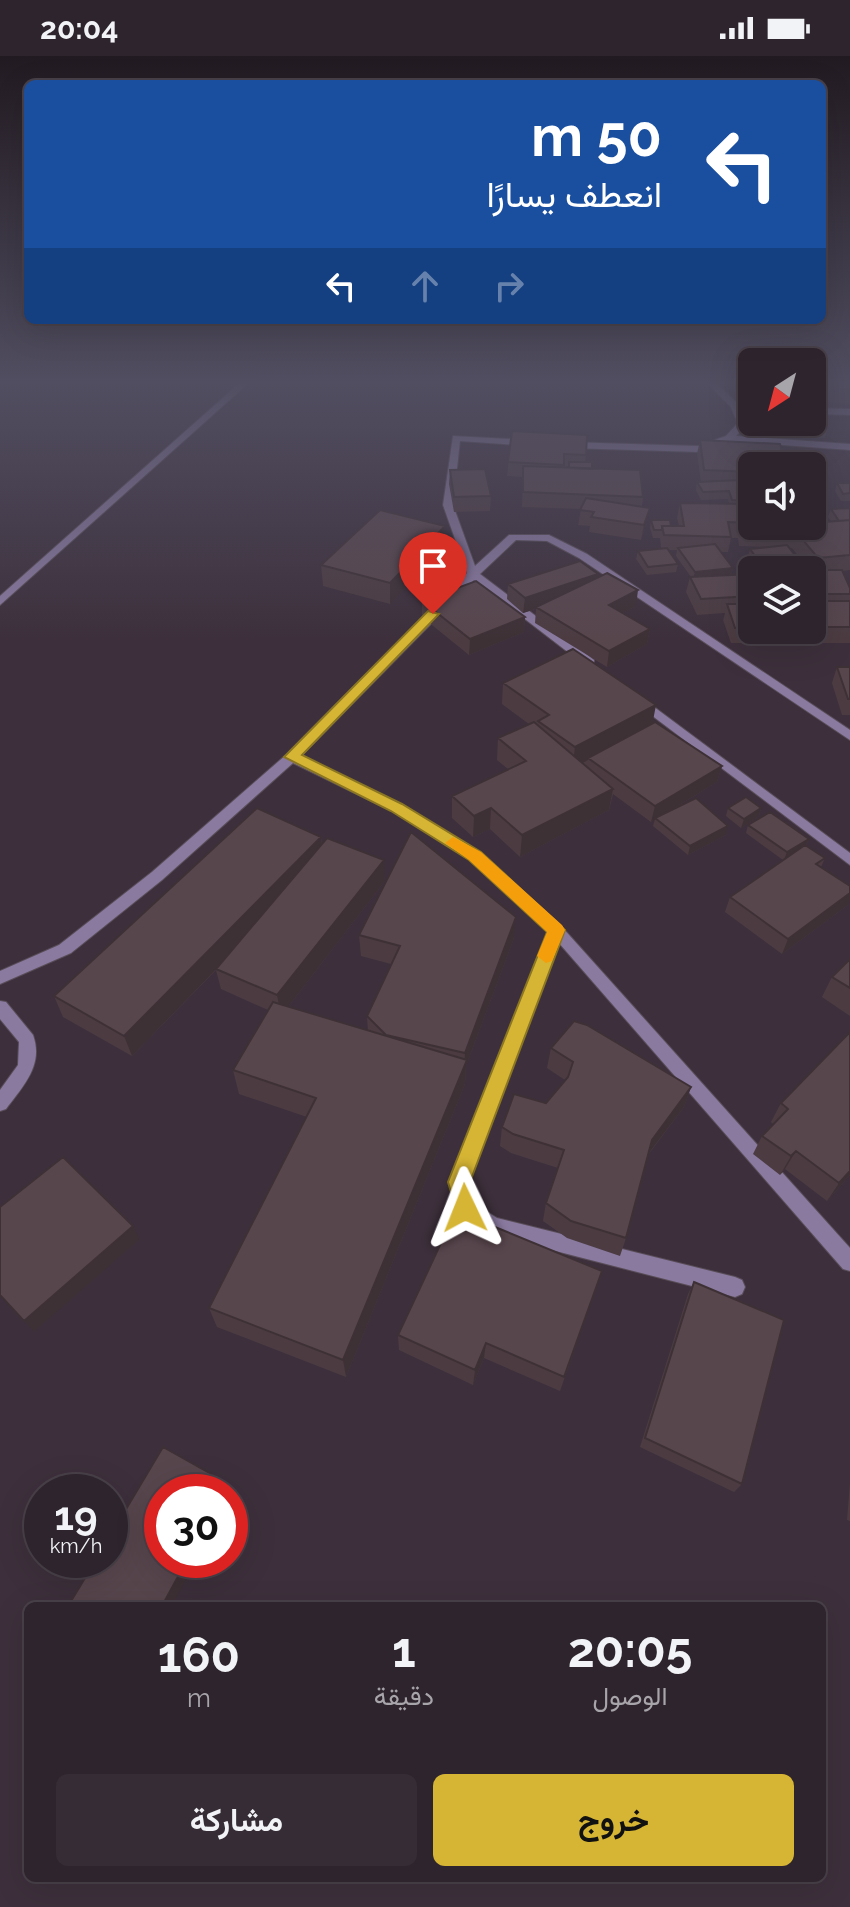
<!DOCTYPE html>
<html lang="ar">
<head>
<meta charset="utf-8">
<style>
	body { margin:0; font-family:Raleway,Vazirmatn,sans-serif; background:#362c35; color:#f1f3f6; direction:rtl; height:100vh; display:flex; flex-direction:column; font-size:30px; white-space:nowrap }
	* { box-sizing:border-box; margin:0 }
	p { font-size:26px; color:#a7a4aa }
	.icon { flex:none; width:44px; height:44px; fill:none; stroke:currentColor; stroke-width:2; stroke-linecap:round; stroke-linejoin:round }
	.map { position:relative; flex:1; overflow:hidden; direction:ltr }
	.details { position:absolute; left:24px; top:1546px; width:802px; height:280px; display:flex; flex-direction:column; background:#2e242d; border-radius:12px; box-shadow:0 8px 32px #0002,0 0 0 2px #494149; direction:rtl }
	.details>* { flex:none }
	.hud { position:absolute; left:24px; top:24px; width:802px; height:244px; border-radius:12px; box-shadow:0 8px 32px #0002,0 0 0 2px #494149; direction:rtl; background:#1a4fa0; color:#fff; overflow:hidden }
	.needle { width:52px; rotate:216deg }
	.controls { position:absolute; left:738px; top:292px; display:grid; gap:16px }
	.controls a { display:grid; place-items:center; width:88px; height:88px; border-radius:12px; background:#2e242d; box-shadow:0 8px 32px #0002,0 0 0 2px #494149; font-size:40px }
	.speed { position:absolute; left:24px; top:1418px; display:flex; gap:16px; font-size:40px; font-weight:700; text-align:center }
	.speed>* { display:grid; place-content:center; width:104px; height:104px; border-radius:50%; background:#2e242d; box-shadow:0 8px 32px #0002,0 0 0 2px #494149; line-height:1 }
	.speed small { font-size:20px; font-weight:400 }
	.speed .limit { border:12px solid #d22; background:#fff; color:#111 }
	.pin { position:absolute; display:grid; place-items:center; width:68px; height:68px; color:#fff; margin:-82px -34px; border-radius:50% 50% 50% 0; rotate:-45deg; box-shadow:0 0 8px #0007 }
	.pin .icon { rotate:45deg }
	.me { position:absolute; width:88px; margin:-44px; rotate:358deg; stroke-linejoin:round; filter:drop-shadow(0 0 6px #0008) }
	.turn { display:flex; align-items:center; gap:28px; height:168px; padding:0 32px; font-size:36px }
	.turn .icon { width:104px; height:104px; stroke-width:2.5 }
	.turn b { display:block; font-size:56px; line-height:68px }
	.lanes { display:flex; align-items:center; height:76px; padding:0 32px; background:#0003; justify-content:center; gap:40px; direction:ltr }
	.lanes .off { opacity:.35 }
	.eta { display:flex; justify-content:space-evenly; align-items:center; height:136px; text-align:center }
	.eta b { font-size:48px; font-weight:700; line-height:56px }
	.primary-button { display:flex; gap:16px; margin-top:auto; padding:16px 32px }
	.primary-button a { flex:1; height:92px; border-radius:12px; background:#d6b534; color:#111; font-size:32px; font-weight:700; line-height:92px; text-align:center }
	.primary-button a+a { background:#362c35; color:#f1f3f6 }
	.status { display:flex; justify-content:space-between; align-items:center; height:56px; padding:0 40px; background:#2e242d; direction:ltr }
	.status svg { height:22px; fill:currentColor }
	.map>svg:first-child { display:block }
</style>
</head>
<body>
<div class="status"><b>20:04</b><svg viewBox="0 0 49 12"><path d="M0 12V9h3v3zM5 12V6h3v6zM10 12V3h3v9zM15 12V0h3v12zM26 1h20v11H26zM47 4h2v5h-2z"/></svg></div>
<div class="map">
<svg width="850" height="1851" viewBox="0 0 850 1851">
	<rect width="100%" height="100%" fill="#3d303c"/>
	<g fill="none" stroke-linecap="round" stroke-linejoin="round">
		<g stroke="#594d58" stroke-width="2">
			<path id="street" d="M243,324H252L0,549V540Z
				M704,324H713L737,347L747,367L736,380L850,388V394L730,385L699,396L567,392L562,389L567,386L698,390L726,380L738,367L730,350Z
				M812,352L850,353V359L812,358Z
				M453,380L532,384L537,387L532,390L460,385L453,449L475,510L509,479H549L587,498L850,674V684L579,502L547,485L516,484L480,518L594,604V610H586L474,524L301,700L402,749L480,796L561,870L850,1192V1215L843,1213L559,887L468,1126L473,1147L497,1162L735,1221L742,1224L745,1231L742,1238L735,1241L493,1179L458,1158L450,1126L548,875L470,804L392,755L293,707L162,824L71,897L0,928V915L59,889L152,816L287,698L467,517L443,449Z
				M638,639L850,797V809L634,646L632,643Z
				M0,945L6,946L33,979C44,1009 23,1030 6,1053L0,1055V1034L18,1009L19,986L0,963Z"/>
		</g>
		<use href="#street" fill="#8a7aa0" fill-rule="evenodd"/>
	</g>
	<path fill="#4c3c42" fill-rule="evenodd" d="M812,324H850V348L828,346V335L820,334L819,340L829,368L825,382L778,380L777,374L756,373L754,366H812Z
		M512,375L586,399L585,406L592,413L643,441L642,450L650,452L647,466L641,484L589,476L590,470L578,469L581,453L522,451L523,421L507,420Z
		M700,384L752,410V431L744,430L747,434V437H752V470H812V449L817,467L831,465L828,461L831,453L850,452V514L842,515L850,532V587H731L723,564L725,557L697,559L686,536L690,521H691L676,500L677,494H668L678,508L676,516L647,519L636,503L638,495L661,492L660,482H653L650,472L651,464L671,470H679L677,462L680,447L729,448L728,443L701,444L696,434L697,426H701L697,398ZM731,482H738L739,490L770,491L750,493L748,501L757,514H812V574H752V518L731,519L733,512L721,496H728ZM789,492H792L810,514H799L801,507Z
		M790,393L815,394L823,424L820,432L812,431V410H790L788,400Z
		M450,414L491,440L490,455L454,456L449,428Z
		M837,427H850V445H841L835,435Z
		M445,470L444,491L390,548L323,530L321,509Z
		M598,518L597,522L636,550L622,557L650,573L647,588L607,611L535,567L536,553L523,557L507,543L508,528Z
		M422,545L525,561L524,576L469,599L422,561Z
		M837,611H850V659H842L832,627Z
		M503,627L652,667L722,710L717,726L668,756L726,779L688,799L653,770L655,763L651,766L613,738L609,754L520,801L490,773L473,781L452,762V740L508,713L497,704L498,682L529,668L502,648Z
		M728,752H761L759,760L741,772L726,760Z
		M748,769L809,783L806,789L825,802L821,811L848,849L782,898L725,856L730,841L783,804L746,777Z
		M321,781L322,788L385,825L288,951L368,975L367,960L391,908L361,900L359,879L514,882L466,1010L465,1028L346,1321L217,1271L209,1252L307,1061L239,1038L233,1014L268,954L221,933L216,914L132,1000L63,961L54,940Z
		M850,903V960L822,941L832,921Z
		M850,976V1119L827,1145L785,1113L780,1119L753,1098L762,1080L773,1068L771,1066L781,1047Z
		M551,992L691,1031L684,1051L648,1099L626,1182L620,1200L567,1182L543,1165L546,1147L558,1112L511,1097L500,1090L502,1071L546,1047L565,1024L547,1012Z
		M602,1215L560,1335L484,1302L473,1329L399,1294L398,1279Z
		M694,1226L742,1428L734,1436L640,1391L688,1238Z
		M850,1427V1465L847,1464Z"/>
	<path fill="#3e3136" d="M650,452L647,466L641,484L644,469Z
		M445,470L444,491L390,548V527Z
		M733,512L731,520L693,524L695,516Z
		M598,518L596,533L523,557L525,542Z
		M638,534L636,550L607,565L609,549Z
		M525,561L524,576L469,599L470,583Z
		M650,573L647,588L607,611L609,595Z
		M656,649L652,670L588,702V704L572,713L575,691Z
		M722,710L717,726L651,766L655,750Z
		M613,733L609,754L520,801L522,779Z
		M491,752L490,773L473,781L474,760Z
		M761,752L759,760L741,772L744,763Z
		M728,770L726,779L688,799L690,790Z
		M321,781L323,803L132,1000L124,980Z
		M809,783L805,791L784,804L787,796Z
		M384,804L385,825L281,960L277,939Z
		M850,837V844L848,849L782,898L788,883Z
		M516,861L514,882L466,1010L465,1028L346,1321L343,1304L464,1010L465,997Z
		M691,1031L684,1051L645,1102L652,1084Z
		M796,1095L785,1113L780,1119L791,1100Z
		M850,1115V1119L827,1145L839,1127Z
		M133,1170L140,1183L34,1276L24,1265Z
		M486,1287L484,1302L473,1329L475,1314Z
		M229,1428L234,1436L230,1444V1436H225Z
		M187,1504H197L172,1550H162Z"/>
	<path fill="#58464d" stroke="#3e3136" stroke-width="2" d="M812,324H821L820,335L812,334Z
		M832,324H850V334L832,332Z
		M812,340H819L829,368L782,366H812Z
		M512,375L587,379L586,399L564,398V409L508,406Z
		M700,384L780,388L786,410H752V416L704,414Z
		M790,393L815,394L823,424L812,423V410H793Z
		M569,406H592V413L569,412Z
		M523,410L640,414L643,441L523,436Z
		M485,413L491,440L454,441L450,414Z
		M741,424L747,434L736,436L752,437V445L732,444L729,435L703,436L697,426Z
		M837,427H850V437L843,438Z
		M586,442L650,452L644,469L591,461L594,456L580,454Z
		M680,447L752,448V470H796L798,476L809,475L805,470H812V467L850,464V499L818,502L797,477L742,475L741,470H751V467L728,466L731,481L664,479L662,470H684Z
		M812,449L817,465H812Z
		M850,452V464L839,465L831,453Z
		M380,454L445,470L390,527L321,509Z
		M651,464H670L671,470H662V474H654Z
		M715,488L733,512L695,516L678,492Z
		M787,489L801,507L763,511L750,493Z
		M667,492L678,508L648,511L638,495Z
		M580,505L598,518L525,542L508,528Z
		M784,514H842L850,532V538H812V514Z
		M607,517L638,534L609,549L650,573L609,595L536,551Z
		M752,518V540L701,543L690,521Z
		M476,525L525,561L470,583L422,545Z
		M812,545H850V571H812V548H813Z
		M727,548H752V572H735Z
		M573,593L656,649L575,691L538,665L549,659L503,627Z
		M837,611H850V643H848Z
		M534,666L613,733L522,779L491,752L474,760L452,740L526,705L498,682Z
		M655,666L722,710L655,750L588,702Z
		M746,741L761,752L744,763L728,752Z
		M696,742L728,770L690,790L655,762Z
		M257,752L321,781L124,980L54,940Z
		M770,756L809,783L787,796L748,769Z
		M411,776L516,861L465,997L386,979L367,960L400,890L359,879Z
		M327,782L384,804L277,939L216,913Z
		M805,789L825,802L816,808L850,830V837L788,883L730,841Z
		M850,903V932L832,921Z
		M273,946L467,1004L343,1304L209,1252L316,1042L233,1014Z
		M574,965L587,969L691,1031L652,1084L626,1182L571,1165L546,1147L564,1094L513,1078L502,1071L514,1038L546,1047L568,1021L573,1006L551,992Z
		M850,976V1115L839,1127L796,1095L791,1100L762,1080L788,1053L781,1047Z
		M63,1101L133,1170L24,1265L0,1239V1151Z
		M456,1155L602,1215L564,1321L486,1287L475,1314L398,1279Z
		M694,1226L784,1264L742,1428L645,1382Z
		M163,1391L229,1428L225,1436H162V1504H187L162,1550H68L96,1504H110V1480Z"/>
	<linearGradient id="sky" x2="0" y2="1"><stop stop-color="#221a21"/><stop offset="0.56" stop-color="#514e61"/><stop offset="1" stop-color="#514e61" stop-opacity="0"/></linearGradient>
	<rect width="850" height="583" fill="url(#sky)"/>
	<path fill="#d6b534" stroke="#8b7622" stroke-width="2" d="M428,555L439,558L302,699L402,748L481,796L565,874L470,1126L476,1152L473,1159L465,1162L458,1159L448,1126L547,876L469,804L391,755L284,701Z"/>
	<path fill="#f59e0b" d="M453,781L481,796L562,869L565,874L552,905L546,907L537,900L547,876L469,804L445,787Z"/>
</svg>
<div class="controls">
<a><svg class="needle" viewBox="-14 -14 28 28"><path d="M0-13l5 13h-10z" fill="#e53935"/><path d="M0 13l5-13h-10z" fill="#a7a4aa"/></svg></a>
<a><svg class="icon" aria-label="sound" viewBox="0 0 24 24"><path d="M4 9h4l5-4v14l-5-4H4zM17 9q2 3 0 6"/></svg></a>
<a><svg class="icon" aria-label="layers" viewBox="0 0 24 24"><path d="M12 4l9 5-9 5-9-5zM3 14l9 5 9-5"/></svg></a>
</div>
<div class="speed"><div>19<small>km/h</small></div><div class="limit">30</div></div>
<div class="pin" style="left:433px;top:558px;background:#d93025"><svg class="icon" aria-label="arrive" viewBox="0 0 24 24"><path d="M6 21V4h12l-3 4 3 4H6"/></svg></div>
<svg class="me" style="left:465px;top:1152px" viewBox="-20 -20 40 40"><path d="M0-17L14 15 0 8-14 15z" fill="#d6b534" stroke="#fff" stroke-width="4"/></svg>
<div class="hud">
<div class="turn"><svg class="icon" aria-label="left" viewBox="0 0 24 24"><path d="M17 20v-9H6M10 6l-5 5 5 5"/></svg><div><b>50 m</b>انعطف يسارًا</div></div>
<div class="lanes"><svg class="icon" aria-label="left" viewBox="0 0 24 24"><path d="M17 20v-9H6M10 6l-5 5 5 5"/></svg><svg class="icon off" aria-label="ahead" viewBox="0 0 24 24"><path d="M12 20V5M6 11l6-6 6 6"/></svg><svg class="icon off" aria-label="right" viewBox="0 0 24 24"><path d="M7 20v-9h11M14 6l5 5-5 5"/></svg></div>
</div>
<section class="details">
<div class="eta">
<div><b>20:05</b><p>الوصول</p></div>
<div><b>1</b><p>دقيقة</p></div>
<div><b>160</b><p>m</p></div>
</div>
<div class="primary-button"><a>خروج</a><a>مشاركة</a></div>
</section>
</div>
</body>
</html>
